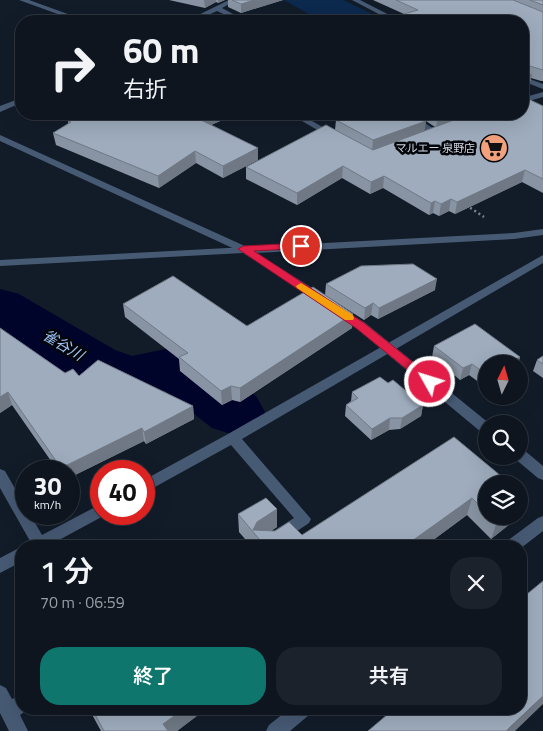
<!DOCTYPE html>
<html lang="ja">
<head>
<meta charset="utf-8">
<style>
	body { margin:0; font-family:"Titillium Web","Noto Sans JP",sans-serif; background:#1c222c; color:#f1f3f6; height:100vh; display:flex; flex-direction:column; font-size:19px; white-space:nowrap }
	* { box-sizing:border-box; margin:0 }
	p { font-size:16px; color:#9b9fa4 }
	.icon { flex:none; width:28px; height:28px; fill:none; stroke:currentColor; stroke-width:2; stroke-linecap:round; stroke-linejoin:round }
	.map { position:relative; flex:1; overflow:hidden }
	.details { position:absolute; left:15px; top:540px; width:512px; height:175px; display:flex; flex-direction:column; background:#0e151f; border-radius:20px; box-shadow:0 5px 20px #0002,0 0 0 1px #2e343d }
	.details>* { flex:none }
	.banner { position:absolute; left:15px; top:15px; width:514px; height:105px; border-radius:20px; box-shadow:0 5px 20px #0002,0 0 0 1px #2e343d; background:#0e151f; color:#f1f3f6; overflow:hidden }
	.needle { width:32px; rotate:5deg }
	.controls { position:absolute; left:478px; top:355px; display:grid; gap:10px }
	.controls a { display:grid; place-items:center; width:50px; height:50px; border-radius:50%; background:#0e151f; box-shadow:0 5px 20px #0002,0 0 0 1px #2e343d; font-size:25px }
	.speed { position:absolute; left:15px; top:460px; display:flex; gap:10px; font-size:25px; font-weight:700; text-align:center }
	.speed>* { display:grid; place-content:center; width:65px; height:65px; border-radius:50%; background:#0e151f; box-shadow:0 5px 20px #0002,0 0 0 1px #2e343d; line-height:1 }
	.speed small { font-size:12px; font-weight:400 }
	.speed .limit { border:8px solid #d22; background:#fff; color:#111 }
	.pin { position:absolute; display:grid; place-items:center; width:42px; height:42px; color:#fff; margin:-21px; border:2px solid #fff; border-radius:50%; box-shadow:0 1px 5px #0007 }
	.me { position:absolute; width:55px; margin:-28px; rotate:309deg; stroke-linejoin:round; filter:drop-shadow(0 0 4px #0008) }
	.turn { display:flex; align-items:center; gap:18px; height:105px; padding:0 25px; font-size:22px }
	.turn .icon { width:65px; height:65px; stroke-width:2.5 }
	.turn b { display:block; font-size:35px; line-height:42px }
	.round { display:grid; place-items:center; flex:none; width:52px; height:52px; border-radius:20px; background:#1c222c }
	.summary { display:flex; align-items:center; justify-content:space-between; height:85px; padding:0 25px }
	h1 { font-size:30px; font-weight:600; line-height:38px }
	.primary-button { display:flex; gap:10px; margin-top:auto; padding:10px 25px }
	.primary-button a { flex:1; height:58px; border-radius:20px; background:#0f766e; color:#fff; font-size:20px; font-weight:600; line-height:58px; text-align:center }
	.primary-button a+a { background:#1c222c; color:#f1f3f6 }
	.map>svg:first-child { display:block }
</style>
</head>
<body>
<div class="map">
<svg width="543" height="731" viewBox="0 0 543 731">
	<rect width="100%" height="100%" fill="#121c29"/>
	<path fill="#0c294e" d="M284,0H343L387,21H321Z"/>
	<g fill="none" stroke-linecap="round" stroke-linejoin="round">
		<path fill="#00032a" fill-rule="evenodd" d="M0,289L19,294L115,350L132,356L175,347L196,353L256,396L265,412L256,428L234,435L212,428L165,391L130,398L109,392L73,378L0,331Z"/>
		<path stroke="#7a828d" stroke-width="2.5" stroke-dasharray="2 3" stroke-linecap="butt" d="M466,205L484,217"/>
		<path fill="#475a74" fill-rule="evenodd" d="M19,0H29L87,21H77Z
			M21,98V103L0,112V106Z"/>
		<path fill="#475a74" fill-rule="evenodd" d="M229,0H237L222,8L246,21H238L217,11L195,21H186Z
			M352,0H360L401,21H392Z
			M522,76L543,84V89L522,81Z
			M543,92V97L522,103V98Z
			M290,114H300L338,136L337,138H331Z
			M400,114H410L436,130L443,127L447,130L438,135H432Z
			M0,135L247,247L248,249L247,251H239L0,141Z
			M543,255V263L242,439L311,519L309,523L275,546H255L258,541L294,518L231,445L144,493V480L228,434Z
			M0,469L5,471L26,508V514H30L42,535L101,504V514H107L48,546H27L30,541L0,488Z
			M543,516V531L521,548L504,546L507,541L538,518Z
			M21,547V562L0,573V558Z
			M0,685L6,688L12,699L21,695V709H28L20,715L28,731H9L0,713Z
			M289,709H312L309,715L290,731H266L269,725Z"/>
		<path fill="#475a74" fill-rule="evenodd" d="M543,229V235L514,239L256,253L325,296L327,299L321,303L243,253L0,266V260L514,233Z
			M339,308L364,322L490,424H486V433L481,432L356,328L335,315L333,312L335,309Z
			M519,449L524,450L543,466V480L538,478L514,458L513,456H519Z"/>
	</g>
	<path fill="#8894a3" fill-rule="evenodd" d="M169,0H225L218,3L216,2L205,8Z
		M228,0H283L241,13L228,7Z
		M373,0H543V81H541L531,78L529,86L526,87L525,93L522,94V21L404,14Z
		M543,106V193L522,182L455,214L449,211L439,216L433,213L429,215L383,188L370,194L342,178L297,205L246,179V167L335,130L336,120L348,114H522ZM426,121L435,127L424,131Z
		M56,114H236L211,125L258,160L223,178L196,163L159,188L56,145L53,133L68,124V120Z
		M326,284L435,290L378,319L371,315L364,320L325,295Z
		M123,304L247,326L353,314L352,328L240,402L232,400L222,405L180,371L179,359L125,317Z
		M0,328L65,373L193,406L194,419L146,444L144,441L69,478V471H58L12,405L0,413Z
		M434,346L520,357L518,364H486V384L483,381L480,383L469,375L460,380L432,357Z
		M543,356V378L533,371L537,360Z
		M388,383L423,405L421,416L400,429L389,430L371,440L345,416L346,405L351,401L352,392Z
		M501,476L500,481L486,484V516H519V517L491,539L467,515L425,546H251L239,532L238,514L277,509V527L271,531L302,535Z
		M89,709H206L177,731H101Z"/>
	<path fill="#6f7884" d="M204,0H216V2L205,8Z
		M218,0H225L218,3Z
		M254,0H283L241,13V4Z
		M532,75L529,86L526,87L525,93L522,94V78Z
		M210,114H236L200,130L199,119Z
		M446,114H476L436,128L438,116Z
		M426,121L424,133L372,152L373,140Z
		M258,148V160L223,178V166Z
		M195,151L196,163L159,188L158,176Z
		M343,166L342,178L297,205V193Z
		M525,170L522,182L455,214L457,202Z
		M384,176L383,188L370,194L371,182Z
		M451,199L449,211L439,216L441,204Z
		M435,201L433,213L429,215L431,203Z
		M437,279L435,290L378,319L379,308Z
		M373,303L371,315L364,320L365,308Z
		M353,314L352,328L240,402V388Z
		M520,357L518,364H508Z
		M472,364L469,375L460,380L463,368Z
		M486,370L483,381L480,383L483,372Z
		M231,386L232,400L222,405L221,391Z
		M8,392L12,405L0,413V397Z
		M423,405L421,416L400,429L402,418Z
		M193,406L194,419L146,444L144,432Z
		M390,418L389,430L371,440L372,429Z
		M142,428L144,441L69,478V471H62L61,468Z
		M472,498L467,515L425,546H405Z
		M525,500L519,517L491,539L497,522L504,516H519V504Z
		M277,509V527L259,538L253,530L257,522Z
		M543,696V704L515,731H506Z
		M184,709H206L177,731H164L163,724Z"/>
	<path fill="#9eacbd" stroke="#6f7884" d="M232,0H254L241,4Z
		M396,0H513L543,12V70L523,64V71L532,75L522,78V21H379L418,10Z
		M530,0H543V5Z
		M522,81L527,82L522,84Z
		M522,96L543,106V179L525,170L457,202L451,199L441,204L435,201L431,203L384,176L371,182L343,166L297,193L246,167L326,125L373,150L470,114H522Z
		M75,114H210L199,119L258,148L223,166L195,151L158,176L53,133L71,122L68,121L78,115Z
		M348,114H415L426,121L373,140L336,120Z
		M433,114H446L438,116Z
		M413,264L437,279L379,308L373,303L365,308L326,284L361,266Z
		M173,276L247,326L313,287L353,314L240,388L231,386L221,391L179,357L188,353L123,304Z
		M475,324L520,357L508,364H486V370L483,372L472,364L463,368L434,346Z
		M0,328L65,373L73,369L79,376L98,360L193,406L144,432L142,428L61,468L8,392L0,397Z
		M543,356V364L537,360Z
		M380,377L388,383L393,380L423,405L402,418H390L372,429L346,405L358,398L352,392Z
		M454,437L501,476L497,479L504,484H486V512L472,498L405,546H265L238,514L266,498L277,509L257,522L253,530L275,531L289,522L302,535Z
		M519,495L525,500L519,504Z
		M491,516H504L497,522Z
		M543,581V696L506,731H368L394,709H521V599Z
		M92,709H184L163,724L168,731H104Z"/>
	<path fill="#e11d48" stroke="#92132f" d="M301,243L305,244V248L254,251L364,323L434,379L436,382L434,385H426L356,328L238,249L243,246Z"/>
	<path fill="#f59e0b" d="M301,283L353,315L354,318L353,320H345L297,288L296,286Z"/>
	<defs>
		<g id="supermarket-disc" transform="scale(1.4375)"><circle r="9.5" fill="#f1a17c" stroke="#04060b"/><path d="M-6-5.5h2.5l.6 2H6L4.5 2H-2.5L-4.4-4H-6ZM-1.5 3.2a1.3 1.3 0 1 0 .1 0ZM3 3.2a1.3 1.3 0 1 0 .1 0Z" fill="#111"/></g>
	</defs>
	<g fill-rule="evenodd">
		<use href="#supermarket-disc" x="494" y="148"/>
	</g>
	<g text-anchor="middle" stroke-width="5" stroke-linejoin="round" paint-order="stroke">
		<g font-size="11" fill="#d1d8e1" stroke="#04060b" text-anchor="end">
			<text x="475" y="152">マルエー 泉野店</text>
		</g>
		<g font-size="15" font-style="italic" fill="#9ec4f7" stroke="#04060b">
			<text transform="translate(63 345) rotate(31)" y="5">雀谷川</text>
		</g>
	</g>
</svg>
<div class="controls">
<a><svg class="needle" viewBox="-14 -14 28 28"><path d="M0-13l5 13h-10z" fill="#e53935"/><path d="M0 13l5-13h-10z" fill="#9b9fa4"/></svg></a>
<a><svg class="icon" aria-label="search" viewBox="0 0 24 24"><circle cx="10" cy="10" r="6"/><path d="M15 15l6 6"/></svg></a>
<a><svg class="icon" aria-label="layers" viewBox="0 0 24 24"><path d="M12 4l9 5-9 5-9-5zM3 14l9 5 9-5"/></svg></a>
</div>
<div class="speed"><div>30<small>km/h</small></div><div class="limit">40</div></div>
<div class="pin" style="left:301px;top:246px;background:#d93025"><svg class="icon" aria-label="arrive" viewBox="0 0 24 24"><path d="M6 21V4h12l-3 4 3 4H6"/></svg></div>
<svg class="me" style="left:430px;top:382px" viewBox="-20 -20 40 40"><circle r="17" fill="#e11d48" stroke="#fff" stroke-width="3"/><path d="M0-11L8 9 0 5-8 9z" fill="#fff"/></svg>
<div class="banner">
<div class="turn"><svg class="icon" aria-label="right" viewBox="0 0 24 24"><path d="M7 20v-9h11M14 6l5 5-5 5"/></svg><div><b>60 m</b>右折</div></div>
</div>
<section class="details">
<div class="summary"><div><h1>1 分</h1><p>70 m · 06:59</p></div><a class="round"><svg class="icon" aria-label="close" viewBox="0 0 24 24"><path d="M6 6l12 12M18 6L6 18"/></svg></a></div>
<div class="primary-button"><a>終了</a><a>共有</a></div>
</section>
</div>
</body>
</html>
